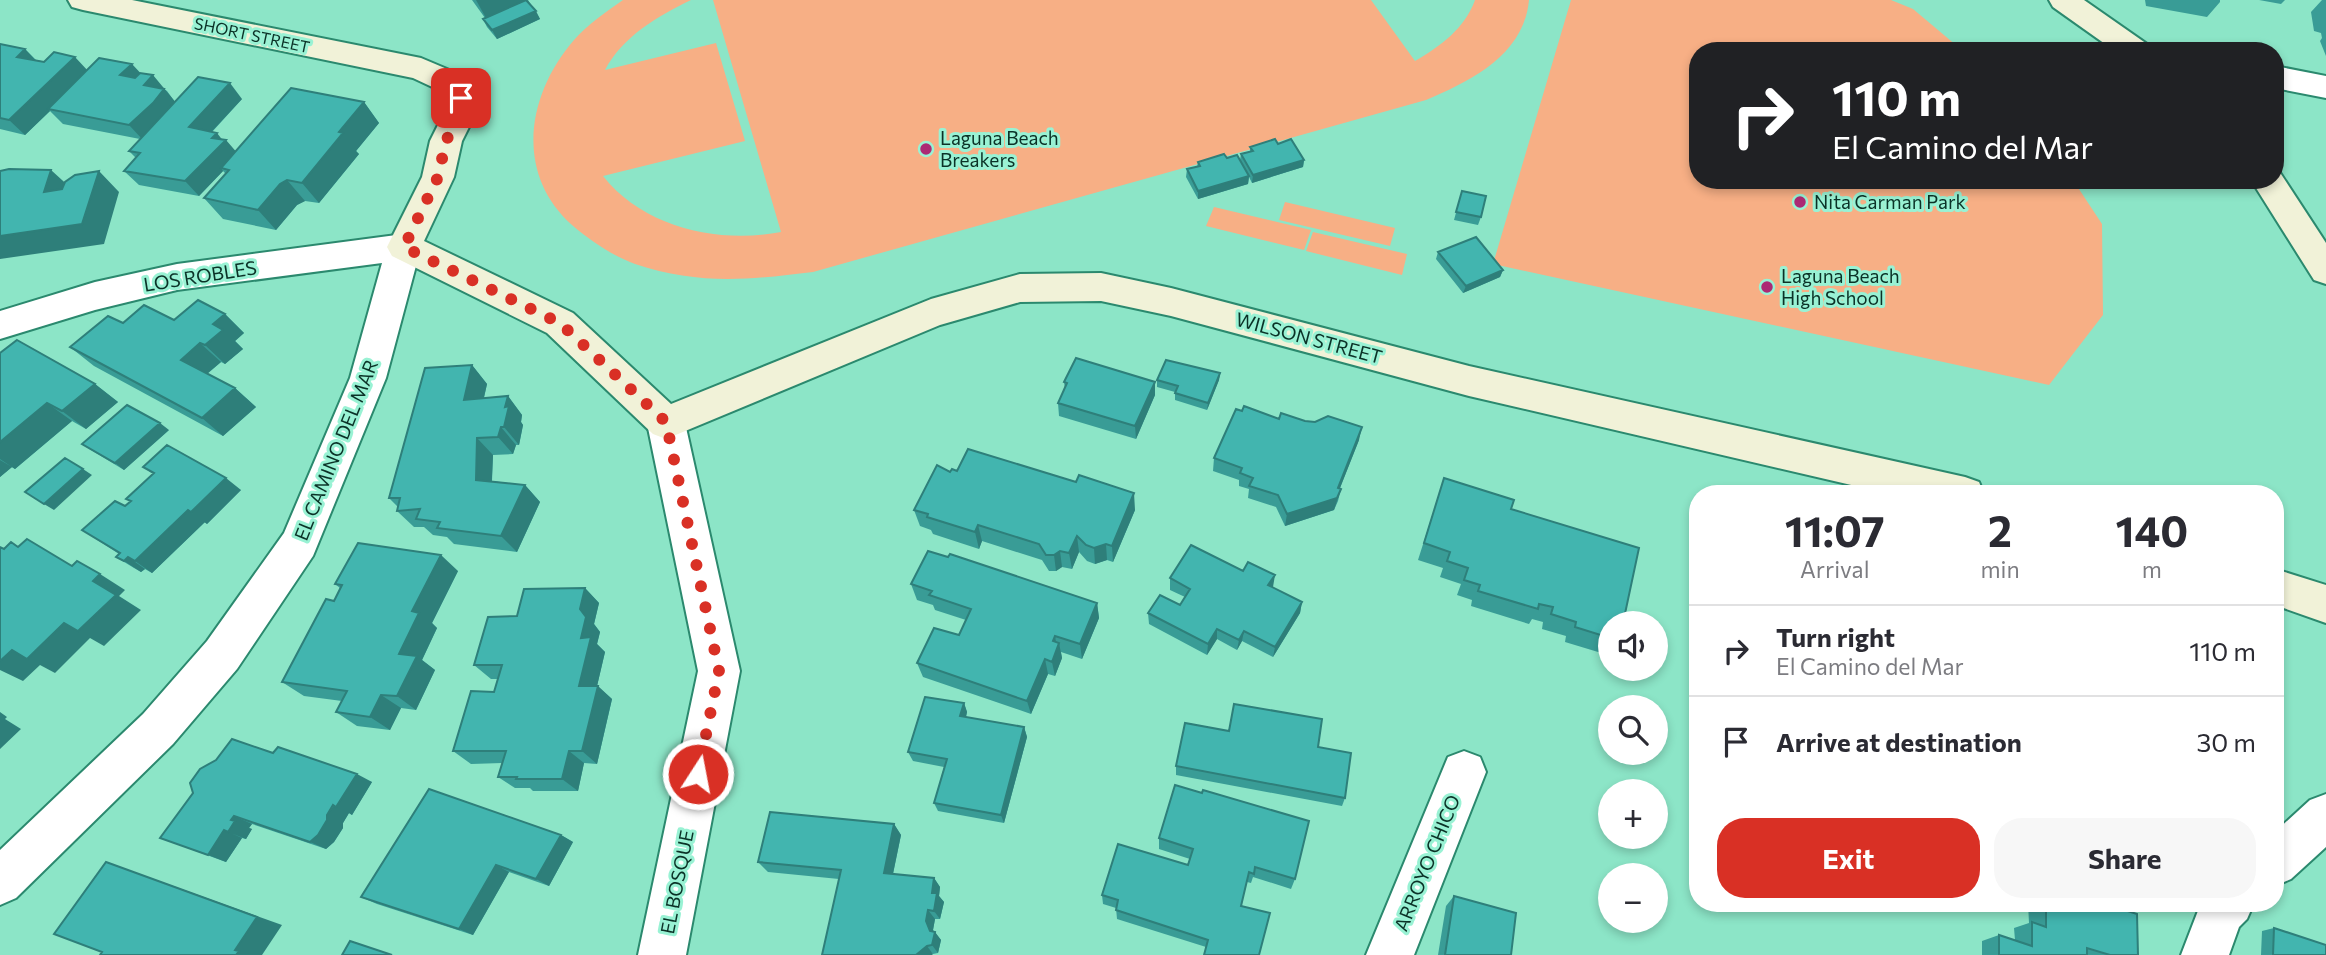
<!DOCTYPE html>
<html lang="en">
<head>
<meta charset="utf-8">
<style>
	body { margin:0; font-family:Commissioner,sans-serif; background:#f7f7f7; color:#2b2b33; height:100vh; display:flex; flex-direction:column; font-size:26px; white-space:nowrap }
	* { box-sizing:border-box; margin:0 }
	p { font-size:23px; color:#7c7c81 }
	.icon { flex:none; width:38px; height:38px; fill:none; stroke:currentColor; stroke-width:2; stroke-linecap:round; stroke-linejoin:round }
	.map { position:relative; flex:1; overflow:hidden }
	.drawer { position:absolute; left:1689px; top:485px; width:595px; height:427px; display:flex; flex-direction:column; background:#fff; border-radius:28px; box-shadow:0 4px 10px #0003 }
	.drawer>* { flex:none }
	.banner { position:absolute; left:1689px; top:42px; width:595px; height:147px; border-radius:28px; box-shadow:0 4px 10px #0003; background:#202124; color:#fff; overflow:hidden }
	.buttons { position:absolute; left:1598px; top:611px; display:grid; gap:14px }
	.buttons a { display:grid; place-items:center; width:70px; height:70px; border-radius:50%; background:#fff; box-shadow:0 4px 10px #0003; font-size:35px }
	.pin { position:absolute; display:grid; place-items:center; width:60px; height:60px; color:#fff; margin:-30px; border-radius:14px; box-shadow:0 4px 10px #0006 }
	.me { position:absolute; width:77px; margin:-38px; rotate:11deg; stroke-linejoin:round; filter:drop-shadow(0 0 5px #0008) }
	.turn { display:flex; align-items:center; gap:24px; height:147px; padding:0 28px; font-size:32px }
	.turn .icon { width:91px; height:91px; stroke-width:2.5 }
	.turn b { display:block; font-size:49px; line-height:60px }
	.eta { display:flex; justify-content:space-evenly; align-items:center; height:119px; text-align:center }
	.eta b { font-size:42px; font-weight:700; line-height:49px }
	.button { display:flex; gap:14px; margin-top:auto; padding:14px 28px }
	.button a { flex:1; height:80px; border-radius:28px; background:#d93025; color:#fff; font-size:28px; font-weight:700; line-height:80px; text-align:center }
	.button a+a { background:#f7f7f7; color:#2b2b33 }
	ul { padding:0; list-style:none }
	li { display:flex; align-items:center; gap:21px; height:91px; padding:0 28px; border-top:2px solid #e1e1e2 }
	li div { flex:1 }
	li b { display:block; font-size:26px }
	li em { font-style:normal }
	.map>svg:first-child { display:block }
</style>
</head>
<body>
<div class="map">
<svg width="2326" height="955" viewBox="0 0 2326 955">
	<rect width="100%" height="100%" fill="#8ce5c7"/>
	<path fill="#f7af85" d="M623,0H691C658,16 623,36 605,70L716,43L745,141L603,176C644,228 719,244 781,232L713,0H1371L1415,61C1441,46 1465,28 1475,0H1529C1524,55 1471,81 1426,100L813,272C749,280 697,285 635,264C611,255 591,241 572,225C514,173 527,94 574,40C588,24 606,12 623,0Z
		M1571,0H1891L1913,9L1963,51H1698V180H2073L2102,224L2103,315L2049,385L1493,264Z
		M1285,202L1395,228L1390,246L1279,220Z
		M1214,207L1311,230L1304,250L1206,226Z
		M1313,232L1407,254L1402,275L1306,251Z"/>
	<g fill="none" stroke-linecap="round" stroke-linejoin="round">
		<g stroke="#2b896e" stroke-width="4">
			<path id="street" d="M2275,66L2326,76V98L2275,88Z
				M404,234L416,238L421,247L386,378L313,556L237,669L173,744L16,898L0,905V850L143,714L207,641L284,533L350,378L382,263L177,290L95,310L0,339V311L95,282L177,264Z
				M666,407L679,412L685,423L740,671L686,955H638L698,671L647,423L653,412Z
				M1464,751L1480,757L1486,772L1414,955H1366L1448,757Z
				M2326,794V847L2291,879L2275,886V832L2310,800Z
				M2201,903H2254L2247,919L2239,927L2229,955H2181Z"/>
		</g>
		<g stroke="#2b896e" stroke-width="4">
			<path id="secondary" d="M68,0H132L421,58L466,77L477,98L478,109L462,141L454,177L424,241L573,313L671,404L931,299L1020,274L1101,273L1171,288L1469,366L1965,477L1979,482L1984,494H1890L1469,396L1171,316L1101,301L1020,302L940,325L666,439L653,434L547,333L392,256L387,247L422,177L430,141L446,109L443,92L413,78L83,10L72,7Z
				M2049,0H2084L2147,44L2151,51H2115L2053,7Z
				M2275,170L2279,171L2326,243V284L2314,280L2251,180H2275Z
				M2275,569L2326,585V623L2275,605Z"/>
		</g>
		<use href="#street" fill="#fff" fill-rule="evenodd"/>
		<use href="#secondary" fill="#f1f2d8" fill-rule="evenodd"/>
	</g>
	<path fill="#399c96" d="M472,0H528L540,19L497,39L487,27L483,19L485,18Z
		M2145,0H2220V2L2207,17L2146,6Z
		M2259,0H2285L2281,4Z
		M2322,0H2326V56L2320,41L2322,38L2321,33L2314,31L2311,12Z
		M0,44L25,49L36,60L87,70L140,73L167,91L175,102L242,99L212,132L223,140L236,152L364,102L379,123L356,151L359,154L319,203L305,201L297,205L276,230L223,219L204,198L226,174L223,171L199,196L139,185L124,171L136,158L129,151L140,139L63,124L50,111L25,135L0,129Z
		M1278,144L1304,160L1303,167L1252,183L1249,177L1248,184L1198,199L1186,177L1187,169L1197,167L1198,162L1227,158L1240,160L1241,154L1250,152V147Z
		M1462,191L1481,217L1478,225L1454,220Z
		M1438,252L1503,270L1500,277L1463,293L1436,259Z
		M225,314L244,333L235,341L243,349L225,364L221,362L207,374L235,388L256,407L223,436L94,366L70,347L123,323L174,320Z
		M0,353L95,384L118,402L86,429L72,421L15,469L12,467L0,477Z
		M472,365L487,384L484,398L508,396L522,415L521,422L523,425L519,445H516L513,454L493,455L492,481L525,485L540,502L517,552L454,544L447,537L433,535L424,527H414L397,511L398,507L389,498Z
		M1220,373L1219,380L1207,410L1175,400V392L1157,387V380Z
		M1064,382H1155V395L1136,439L1059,416L1058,403L1065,389Z
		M1242,411L1279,419L1359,440L1340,488L1341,489L1338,501L1334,510L1285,526L1276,507L1248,498L1249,489L1239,486V480L1213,471L1214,458Z
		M169,430L124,470L91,450L82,444Z
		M143,467L241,490L207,524L205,522L152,573L145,569L141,572L134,568L116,557L119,554L82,530L125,506L130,502L153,474Z
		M957,471L1135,510L1113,562L1107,560L1095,564L1087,561L1079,552L1072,569L1062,567L1056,571H1049L1042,560L982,541L979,549L933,534L931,530L920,526L914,510L950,472Z
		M1444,478L1511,509L1610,623V653L1608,655L1565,642L1566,636L1542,629L1543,622L1532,619L1529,624L1471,606L1472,600L1457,595L1461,584L1440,577L1443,568L1418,560Z
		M458,571L432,623L437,628L422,660L435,670L416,710L401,708L390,730L357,726L336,712L342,701L304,696L282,682L334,601L340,588L335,584Z
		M1170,578L1272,587L1302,602L1300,613L1273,657L1242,641L1237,650L1217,639L1207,655L1149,624L1148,613L1180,605L1185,597L1170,590Z
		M911,584L1097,603L1099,618L1082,659L1061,652L1062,658L1055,676L1048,674L1031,714L923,677L917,663L959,635L966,620L935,610L933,605L917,600Z
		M585,588L599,603L594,624L600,632L597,644L605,652L597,686L612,699L597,764L584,763L578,791H533L530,788H515L498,777L502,763L471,764L453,751L494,692L498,679H491L474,665L517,616Z
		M964,703L967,712L966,717L1024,727L1027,737L1004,823L938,811L934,803L944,767L913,761L908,752Z
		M1318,747L1345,798L1342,806L1176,775V766Z
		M273,753L372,782L352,815L349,813L343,823V828L334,842L326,849L252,824L249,828L252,829L246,839L242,838L226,862L160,838Z
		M894,824L901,835L893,874L934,878L940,887L939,896L944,902L940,919H935L933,930L941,940L938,953L933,954L839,879L768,872L758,862Z
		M561,835L573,842L549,886L509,872L473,935L377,904L361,897Z
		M1159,838L1295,879L1291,889L1253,877L1251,883L1247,882L1206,947L1117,919L1116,908L1103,904L1102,895L1188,865L1190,859L1159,849Z
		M1454,896L1511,955H1438L1446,906Z
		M1947,903H1972L1955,910Z
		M2028,903H2103L2138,955H1982V941L1999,935L2015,940L2014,928L2029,923Z
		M2274,928L2326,955H2261L2262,931Z"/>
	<path fill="#2e7f7a" d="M476,0H528L486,18Z
		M536,11L540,19L497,39L492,30Z
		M25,49L40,65L17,57Z
		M75,57L89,72L48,109L50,111L25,135L9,120Z
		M132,64L146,79L120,75Z
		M153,75L177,104L143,140L129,125L144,85Z
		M230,83L242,99L202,142L189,127Z
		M364,102L379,123L356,151L359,154L319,203L302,183L339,132Z
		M217,133L224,142L226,140L239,155L221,168L223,171L199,196L185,181L212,138Z
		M1304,160L1303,167L1252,183L1253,175Z
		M51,170L73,190L44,192Z
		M99,171L119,192L104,244L0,259V236Z
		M1249,176L1248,184L1198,199V191Z
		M287,180L305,201L297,205L276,230L258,210L280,184Z
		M1503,270L1500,277L1463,293L1466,286Z
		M225,314L244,333L235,341L243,349L225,364L205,345L213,324Z
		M200,343L221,362L202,378L181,360Z
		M472,365L487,384L479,418L464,400Z
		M1220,373L1219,380L1207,410L1208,403Z
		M1155,382V395L1136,439L1135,426Z
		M95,384L118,402L86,429L62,411Z
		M235,388L256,407L223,436L202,418Z
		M508,396L522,415L521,422L523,425L519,445L504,427L505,407Z
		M47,403L72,421L15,469L0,459V442Z
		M160,423L169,430L124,470L115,463Z
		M501,427L516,445L513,454L498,437Z
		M1362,427L1359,440L1336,498L1341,489L1334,510L1285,526L1287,514L1338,488Z
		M477,438L493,455L491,497L476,480Z
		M0,460L12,467L0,477Z
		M83,469L92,475L54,510L44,504Z
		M226,478L241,490L207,524L191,512Z
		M525,485L540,502L517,552L501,536Z
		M1134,493L1135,510L1113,562L1112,546Z
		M188,510L205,522L152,573L135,561Z
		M978,525L982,541L979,549L975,532Z
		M1077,536L1079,552L1072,569L1069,553Z
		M1106,544L1107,560L1095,564L1094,548Z
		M1060,551L1062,567L1056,571L1054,555Z
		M441,555L458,571L432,623L437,628L422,660L435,670L416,710L397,696L399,654L412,611Z
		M128,557L145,569L141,572L124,561Z
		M100,574L125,590L119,596L141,610L104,646L90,638L55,673L40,665L23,681L0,670V661Z
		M1275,575L1273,587L1267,596L1268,585Z
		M585,588L599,603L594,624L600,632L597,644L605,652L594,699L579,686L581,638L580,609Z
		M1302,602L1300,613L1273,657L1275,647Z
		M1097,603L1099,618L1082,659L1080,644Z
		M1217,629V639L1207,655L1208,644Z
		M1244,631L1242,641L1237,650L1239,640Z
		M1055,636L1057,648L1059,643L1062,658L1055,676L1052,662L1053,641Z
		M1045,659L1048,674L1031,714L1027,701Z
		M598,686L612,699L597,764L582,751Z
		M381,695L401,708L390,730L370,717Z
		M964,703L967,712L964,725L960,716Z
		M0,712L7,717L5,719L21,729L0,749Z
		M1024,727L1027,737L1004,823L1001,815Z
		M569,751L584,763L578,791L562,779Z
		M357,774L372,782L352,815L349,813L343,823V828L334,842L326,849L310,842L327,815Z
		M234,816L252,824L249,828L252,829L246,839L228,832L231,820Z
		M894,824L901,835L891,883L884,873Z
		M224,830L242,838L226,862L208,855Z
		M561,835L573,842L549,886L536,879Z
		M106,862L282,925L262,955H236Z
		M496,865L509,872L473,935L459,929Z
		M934,878L940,887L939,896L944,902L940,919L934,911L932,893Z
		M928,910L935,919L933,930L934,934L935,932L941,940L938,953L932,945L930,931L926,921Z
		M927,946L933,954L932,955H916Z"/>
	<path fill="#42b5af" stroke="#2e7f7a" stroke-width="2" d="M526,0L536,11L492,30L483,19Z
		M0,44L25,49L17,57L44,62L54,52L75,57L9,120L0,118Z
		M99,58L132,64L120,75L135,78L140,73L153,75L144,85L164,89L153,103L129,125L48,109Z
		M198,77L230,83L189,127L217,133L212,138L226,140L185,181L124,171L140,153L129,151Z
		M291,88L364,102L339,132L343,133L302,183L287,180L280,184L258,210L204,198L229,170L221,168Z
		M1275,139L1278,144L1291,139L1304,160L1253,175L1241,154L1253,151L1250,147Z
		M1224,154L1227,158L1237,155L1249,176L1198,191L1187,169L1200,166L1198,162Z
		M9,169L51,170L44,192L62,189L65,182L75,175L99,171L82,224L0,236V171Z
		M1462,191L1486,196L1481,217L1456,212Z
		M1476,237L1503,270L1466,286L1438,252Z
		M198,300L225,314L213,324L223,330L205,345L200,343L181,360L235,388L202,418L70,347L108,316L123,323L144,305L174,320Z
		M17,340L95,384L62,411L47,403L0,442V353Z
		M1076,358L1155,382L1135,426L1058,403L1067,383L1064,382Z
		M1166,360L1220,373L1208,403L1175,393L1178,386L1157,380Z
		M472,365L464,400L508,396L505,407L509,406L504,427H501L498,437L477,438L476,480L525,485L501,536L437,528L440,522L416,519L420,509L397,511L400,498H389L425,368Z
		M127,405L160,423L115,463L82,444Z
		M1244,406L1279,419L1281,413L1305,421L1315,422L1328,416L1362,427L1338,488L1341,489L1337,498L1287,514L1278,495L1249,486L1253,478L1240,473L1242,468L1214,458L1236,409L1242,411Z
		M167,445L226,478L191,512L188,510L135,561L128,557L124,561L116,557L120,553L82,530L115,501L125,506L131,501L126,499L154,473L143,467Z
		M968,449L1076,482L1079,475L1134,493L1112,546L1106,544L1094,548L1086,545L1077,536L1069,553L1060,551L1054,555H1046L1039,544L978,525L975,532L927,517L928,514L914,510L937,465L950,472L952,469L957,471Z
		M65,458L83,469L44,504L25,492Z
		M1444,478L1514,500L1511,509L1639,548L1623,623H1610V638L1575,627L1576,622L1551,614L1553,607L1539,604L1538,609L1478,591L1480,585L1464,580L1468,568L1447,561L1450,552L1424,543Z
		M27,539L72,566L77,561L100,574L93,581L116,595L78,631L64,623L27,659L12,650L0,661V547L4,549L11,542L18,547Z
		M358,543L441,555L412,611L419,613L399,654L417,656L397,696L381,695L370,717L336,712L347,691L282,682L326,599L334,601L342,585L335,584Z
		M1191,545L1243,571L1248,562L1275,575L1268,585L1302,602L1275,647L1244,631L1239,640L1217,629L1208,644L1148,613L1160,595L1180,605L1190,589L1170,578Z
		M928,551L948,557L950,554L1097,603L1080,644L1055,636L1053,641L1059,643L1052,662L1045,659L1027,701L917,663L934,628L959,635L971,609L929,595L932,591L911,584Z
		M585,588L580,609L586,617L581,638L591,637L579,686H598L582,751H569L562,779H516L517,777H498L506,751H453L471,691L494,692L502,665H474L488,617L517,616L524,589Z
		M925,697L964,703L960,716L1024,727L1001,815L934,803L947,759L908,752Z
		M1234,704L1322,719L1318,747L1351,753L1345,798L1176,766L1185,723L1229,731Z
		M232,739L273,753L278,747L357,774L336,807L333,805L327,815V820L318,835L310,842L234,816L231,820L235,821L228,832L224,830L208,855L160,838L193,793L190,783L200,769L216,760Z
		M1175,785L1202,793L1203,790L1309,821L1295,879L1255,867L1254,874L1249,872L1241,906L1270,913L1259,955H1204L1208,940L1116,910L1118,900L1102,895L1118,844L1188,865L1193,849L1159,838Z
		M429,789L561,835L536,879L496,865L459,929L361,897Z
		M770,812L894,824L884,873L934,878L932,893H937L934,911L928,910L926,921L930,931L935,932L932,945L927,946L916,955H822L841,870L758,862Z
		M106,862L257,917L235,950L239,951L236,955H100L102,952L54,934Z
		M1454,896L1516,913L1511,955H1445Z
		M2046,903H2103L2137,914L2138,955H2110L2087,948V955H1999V935L2032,946V922L2046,927Z
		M2274,928L2326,945V955H2273Z
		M350,941L392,955H342Z"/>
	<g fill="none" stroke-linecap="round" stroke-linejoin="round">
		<path stroke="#d93025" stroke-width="12" stroke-dasharray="0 21.6" d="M461,98L462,109L446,141L438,177L404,247L560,323L666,422L719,671L698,774"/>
	</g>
	<g fill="#ac2974" stroke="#99f2d4" stroke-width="2.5">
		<circle cx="926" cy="149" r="7"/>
		<circle cx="1800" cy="202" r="7"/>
		<circle cx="1767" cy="287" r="7"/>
	</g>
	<g text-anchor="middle" stroke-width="6" stroke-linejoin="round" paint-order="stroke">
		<g font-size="16" fill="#0b3227" stroke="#99f2d4">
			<text transform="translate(252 35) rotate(12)" y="6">SHORT STREET</text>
		</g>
		<g font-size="19" fill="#0b3227" stroke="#99f2d4" text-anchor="start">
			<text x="940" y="145">Laguna Beach<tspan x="940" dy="22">Breakers</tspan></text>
			<text x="1814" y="209">Nita Carman Park</text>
			<text x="1781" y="283">Laguna Beach<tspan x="1781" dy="22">High School</tspan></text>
		</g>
		<g font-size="19" fill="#0b3227" stroke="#99f2d4">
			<text transform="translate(200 276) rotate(-9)" y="7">LOS ROBLES</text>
			<text transform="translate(1309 338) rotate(15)" y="7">WILSON STREET</text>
			<text transform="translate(336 450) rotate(-68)" y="7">EL CAMINO DEL MAR</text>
			<text transform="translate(1427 863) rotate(-68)" y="7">ARROYO CHICO</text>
			<text transform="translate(677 882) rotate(-79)" y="7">EL BOSQUE</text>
		</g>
	</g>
</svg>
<div class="buttons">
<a><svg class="icon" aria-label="sound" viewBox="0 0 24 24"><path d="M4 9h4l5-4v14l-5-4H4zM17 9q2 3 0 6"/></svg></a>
<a><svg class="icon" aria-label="search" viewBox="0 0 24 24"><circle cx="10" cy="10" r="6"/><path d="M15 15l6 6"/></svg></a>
<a>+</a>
<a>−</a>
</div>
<div class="pin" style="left:461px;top:98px;background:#d93025"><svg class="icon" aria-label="arrive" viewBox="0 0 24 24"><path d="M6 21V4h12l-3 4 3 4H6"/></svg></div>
<svg class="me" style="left:698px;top:774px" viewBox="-20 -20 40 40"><circle r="17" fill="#d93025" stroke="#fff" stroke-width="3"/><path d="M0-11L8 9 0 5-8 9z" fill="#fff"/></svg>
<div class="banner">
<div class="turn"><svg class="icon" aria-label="right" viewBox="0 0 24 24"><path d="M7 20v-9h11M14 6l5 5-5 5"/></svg><div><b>110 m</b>El Camino del Mar</div></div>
</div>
<section class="drawer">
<div class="eta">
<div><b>11:07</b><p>Arrival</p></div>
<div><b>2</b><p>min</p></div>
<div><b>140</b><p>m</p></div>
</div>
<ul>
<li><svg class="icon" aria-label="right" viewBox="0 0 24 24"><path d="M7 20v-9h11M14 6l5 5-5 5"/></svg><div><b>Turn right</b><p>El Camino del Mar</p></div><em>110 m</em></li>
<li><svg class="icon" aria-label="arrive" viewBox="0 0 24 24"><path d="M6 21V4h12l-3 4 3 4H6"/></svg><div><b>Arrive at destination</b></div><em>30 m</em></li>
</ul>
<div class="button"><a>Exit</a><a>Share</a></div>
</section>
</div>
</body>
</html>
